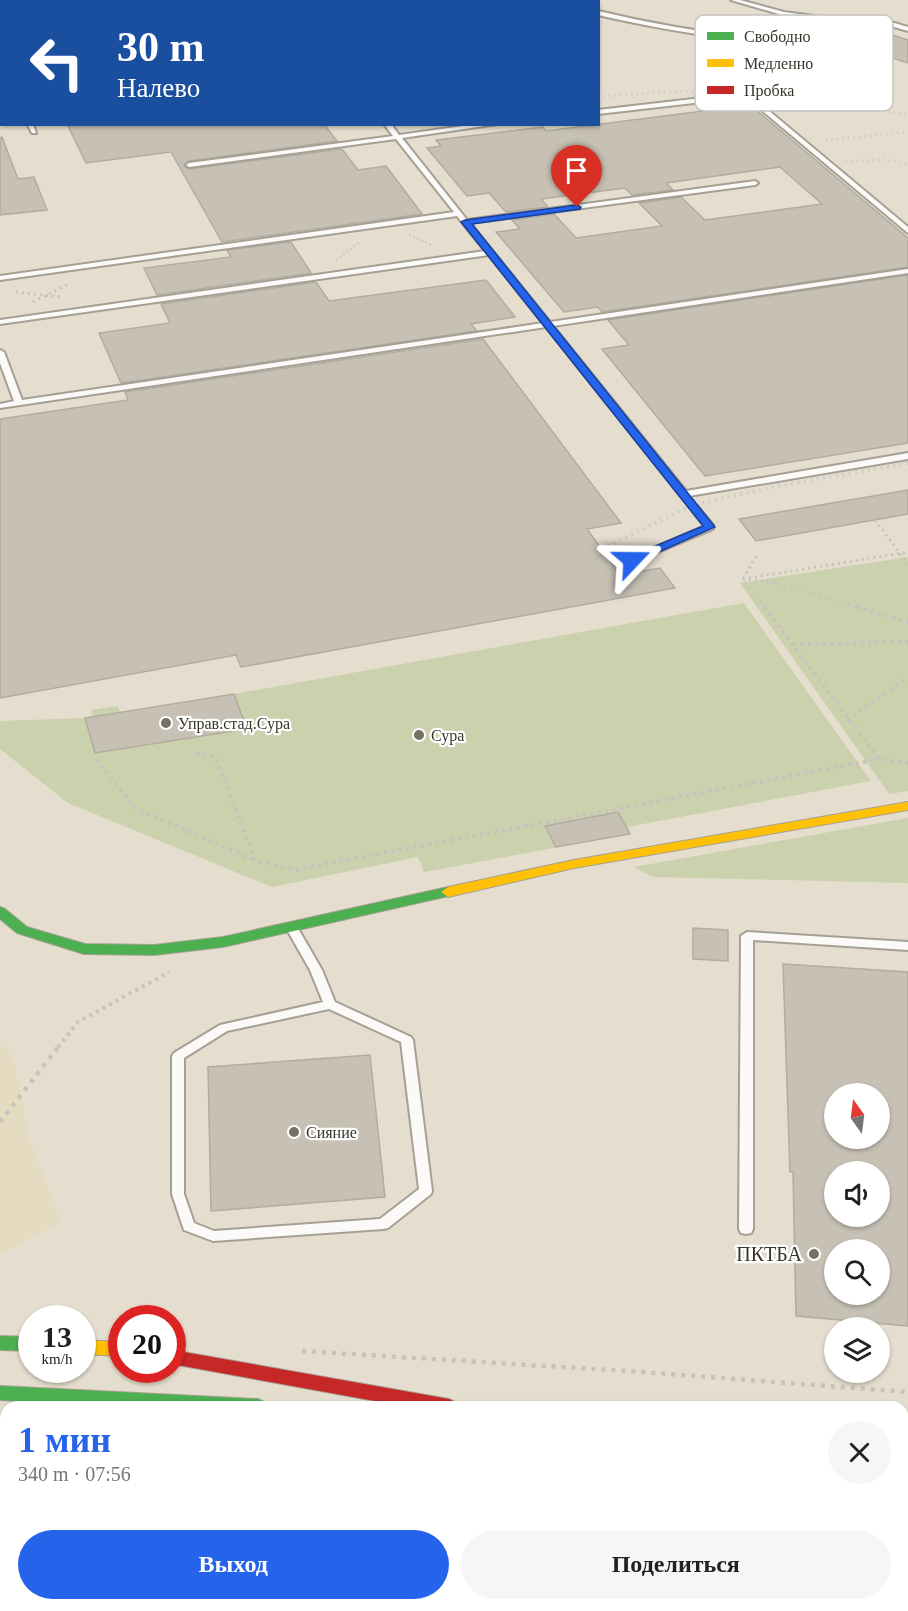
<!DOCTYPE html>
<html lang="ru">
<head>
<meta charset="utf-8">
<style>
	body { margin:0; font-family:Georgia,serif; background:#f6f6f6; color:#202124; height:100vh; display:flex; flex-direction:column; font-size:22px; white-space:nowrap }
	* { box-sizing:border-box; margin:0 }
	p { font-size:20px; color:#757577 }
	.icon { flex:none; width:33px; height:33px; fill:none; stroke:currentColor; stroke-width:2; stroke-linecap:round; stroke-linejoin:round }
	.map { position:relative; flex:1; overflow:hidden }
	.side { position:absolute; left:0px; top:1401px; width:909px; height:210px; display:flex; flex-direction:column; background:#fff; border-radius:18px 18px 0 0; box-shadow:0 2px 4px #0004 }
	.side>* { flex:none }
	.guide { position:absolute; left:0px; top:0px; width:600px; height:126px; box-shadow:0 2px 4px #0004; background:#1a4fa0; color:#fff; overflow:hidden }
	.needle { width:39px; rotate:346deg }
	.controls { position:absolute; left:824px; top:1083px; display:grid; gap:12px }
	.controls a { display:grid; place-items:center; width:66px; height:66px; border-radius:50%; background:#fff; box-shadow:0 2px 4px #0004; font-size:30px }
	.speed { position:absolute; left:18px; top:1305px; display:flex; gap:12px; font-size:30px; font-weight:700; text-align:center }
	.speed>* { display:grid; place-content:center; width:78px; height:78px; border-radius:50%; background:#fff; box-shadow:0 2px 4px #0004; line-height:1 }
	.speed small { font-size:15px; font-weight:400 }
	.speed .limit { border:9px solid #d22; background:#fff; color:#111 }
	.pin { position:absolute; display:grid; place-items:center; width:51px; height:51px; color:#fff; margin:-62px -26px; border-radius:50% 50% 50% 0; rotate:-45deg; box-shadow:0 0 6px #0007 }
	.pin .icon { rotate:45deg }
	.me { position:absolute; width:66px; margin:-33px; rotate:67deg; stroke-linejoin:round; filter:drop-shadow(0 0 4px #0008) }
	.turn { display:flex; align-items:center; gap:21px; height:126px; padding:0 18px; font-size:27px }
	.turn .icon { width:78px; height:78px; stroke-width:2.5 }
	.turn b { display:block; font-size:42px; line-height:51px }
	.round { display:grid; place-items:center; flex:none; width:63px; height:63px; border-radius:32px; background:#f6f6f6 }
	.overview { display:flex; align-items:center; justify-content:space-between; height:102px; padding:0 18px }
	h1 { font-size:36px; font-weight:700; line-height:45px; color:#2563eb }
	.button { display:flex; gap:12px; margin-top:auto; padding:12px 18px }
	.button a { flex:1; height:69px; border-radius:36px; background:#2563eb; color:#fff; font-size:24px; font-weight:700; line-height:69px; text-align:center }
	.button a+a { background:#f6f6f6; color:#202124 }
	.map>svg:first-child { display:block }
</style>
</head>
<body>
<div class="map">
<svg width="908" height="1611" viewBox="0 0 908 1611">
	<rect width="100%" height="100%" fill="#e5dece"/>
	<path fill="#cad1ac" d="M908,557V791L889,794L740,583Z
		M744,603L871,781L627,827L630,834L424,872L418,857L272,887L68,803L0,749V721L85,718L93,716L91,710L118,706L120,712L234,694Z
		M908,818V883L653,877L634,867Z"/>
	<path fill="#e4dbc0" d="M0,1044L13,1056L29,1138L61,1222L0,1254Z"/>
	<path fill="#c7c1b5" stroke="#b2aca0" stroke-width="1.5" fill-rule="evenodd" d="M842,26L869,27L908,40V63L817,34Z
		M750,105L908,238V267L602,312L598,307L564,312L496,232L520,229L512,220L554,214L576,238L662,226L639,203L681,197L705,220L822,204L780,167L666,183L673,190L632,195L625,188L541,199L548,207L506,212L489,193L467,196L427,148L441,146L436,140L543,127L546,131Z
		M67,124H324L337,141L189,161L184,166L189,169L342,149L358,170L386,166L422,214L222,242L171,152L86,163Z
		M2,137L18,179L34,177L47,210L0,215V138Z
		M291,242L311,273L157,295L144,268L231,257L227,250Z
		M908,275V443L705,476L602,349L629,345L608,320Z
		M486,280L515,317L471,324L477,331L121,383L99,333L170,323L161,304L316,282L329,301Z
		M483,339L621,523L587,529L620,575L660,568L675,588L241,667L236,655L0,698V419L128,400L125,392Z
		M908,490V514L756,541L739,519Z
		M234,694L247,729L95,753L85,718Z
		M618,812L630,834L556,847L545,826Z
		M693,928L728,930V961L693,959Z
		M783,964L908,972V1326L796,1316L793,1172H790ZM834,1094H879V1138H834ZM834,1172H879V1216H834ZM834,1250H879V1294H834Z
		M370,1055L385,1197L211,1211L208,1067Z"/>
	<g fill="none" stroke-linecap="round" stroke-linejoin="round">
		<g stroke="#a6a094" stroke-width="4">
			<path id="lane" d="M55,0H61L62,2H56Z
				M519,0H525L518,2Z
				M731,0H740L784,12L844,20L891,22L908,27V31L891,26L844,24L785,16L765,26L756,40L771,57L750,95L908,227V233L746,97L598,114V110L745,93L765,57L751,42C700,35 649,27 598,15V11C649,23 700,32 751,38L761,24L779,14Z
				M27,124H33L36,133H32Z
				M384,124H391L399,135L477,124H498L402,138L467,220L755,181L758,183L755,185L470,223L550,322L908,269V273L553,326L686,491L908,453V459L689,496L713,525V529L632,563L627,560L629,558L705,526L546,327L0,408V404L14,401L0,363V350L4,352L22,400L543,323L489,255L0,324V320L485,251L457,216L0,280V276L454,212L396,139L189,167L186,165L189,163L393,136Z
				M292,924L296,925L322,970L335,1002L411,1037L413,1040L432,1191L431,1194L388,1228L383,1229L213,1241L184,1230L172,1194V1056L174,1053L220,1025L323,1002L310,970L286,928ZM329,1009L401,1042L419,1189L380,1219L214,1231L194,1223L184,1194V1058L227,1031Z
				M747,932L908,942V950L753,940V1229L751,1233L746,1234L741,1233L739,1229L741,936Z
				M6,1599V1605H84L87,1606L90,1611H7L4,1610L1,1605L4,1600Z"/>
		</g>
		<g stroke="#a6a094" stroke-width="2">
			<path id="street" d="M6,1593V1605H23L22,1611H0V1596Z"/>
		</g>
		<g stroke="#a6a094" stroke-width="2">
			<path id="fast" d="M193,0H210L191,2Z
				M448,887L455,892L453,895L223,947L154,955L84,954L17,933L0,919V907L5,909L27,927L85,944L154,945L223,937Z
				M0,1336L32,1337V1351L0,1350Z
				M0,1386L258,1399L264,1402L267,1407H120L0,1400Z
				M903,1441H908V1457H903Z
				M0,1474H6V1490H0Z
				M903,1487H908V1503H903Z"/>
		</g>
		<g stroke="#a6a094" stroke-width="2">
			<path id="slow" d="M908,802V810L574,868L448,897L441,892L448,887L574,860Z
				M82,1340L122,1342V1356L82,1354Z"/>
		</g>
		<g stroke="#a6a094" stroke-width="2">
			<path id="jam" d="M0,22H2V26H0Z
				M172,1350L449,1399L455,1402L458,1407H408L172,1364Z
				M0,1430L6,1431V1447L0,1446Z"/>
		</g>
		<path stroke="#c6c3be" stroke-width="2" stroke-dasharray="1.5 3" stroke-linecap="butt" d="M244,2L257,0
			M409,235L432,245
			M336,260L359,243"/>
		<path stroke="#c6c3be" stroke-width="3" stroke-dasharray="2 4" stroke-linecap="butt" d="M16,292L62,297
			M33,302L69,284
			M875,520L908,564
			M756,556L743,579L765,608
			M749,578L908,552
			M743,579L775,583L861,608"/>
		<path stroke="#c6c3be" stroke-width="4" stroke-dasharray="3 4.5" stroke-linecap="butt" d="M764,607L879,759L908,763
			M856,607L908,622
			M793,644L908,642
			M847,720L908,677
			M196,754L215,756L255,860L294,870L879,759
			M96,760L135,808L254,860
			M58,1047L78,1022L169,972"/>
		<path stroke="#c6c3be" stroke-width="4.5" stroke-dasharray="4 6" stroke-linecap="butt" d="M0,1122L59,1046
			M302,1351L643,1372L908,1392
			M903,1549H908"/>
		<use href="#lane" fill="#fbfaf8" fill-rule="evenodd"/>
		<use href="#street" fill="#fbfaf8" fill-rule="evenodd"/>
		<use href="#fast" fill="#4caf50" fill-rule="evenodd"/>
		<use href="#slow" fill="#ffc107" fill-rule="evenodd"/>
		<use href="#jam" fill="#c62828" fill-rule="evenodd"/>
		<path stroke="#d0ceca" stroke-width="3" stroke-dasharray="1.5 4" stroke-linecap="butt" d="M598,97C650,92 702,89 754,93C806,97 857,107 908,115
			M826,140L908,132
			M845,161L888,160L908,164"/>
		<path stroke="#d0ceca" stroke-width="4" stroke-dasharray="2 4.5" stroke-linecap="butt" d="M602,549L692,505L783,485L908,463"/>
	</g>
	<path fill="#2563eb" stroke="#184099" stroke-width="1.5" d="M577,205L581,207L580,209L472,224L715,527L632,564L627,563V558L703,526L461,222L465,220Z"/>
	<g fill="#757063" stroke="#fff" stroke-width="2">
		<circle cx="166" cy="723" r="6"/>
		<circle cx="419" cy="735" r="6"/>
		<circle cx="294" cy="1132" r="6"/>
		<circle cx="814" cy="1254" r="6"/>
	</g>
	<g text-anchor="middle" stroke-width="4.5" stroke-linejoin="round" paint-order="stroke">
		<g font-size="16" fill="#393529" stroke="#fff" text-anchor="start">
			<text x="178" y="729">Управ.стад.Сура</text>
			<text x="431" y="741">Сура</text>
			<text x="306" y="1138">Сияние</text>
		</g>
		<g font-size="20" fill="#393529" stroke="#fff" text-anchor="end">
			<text x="802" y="1261">ПКТБА</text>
		</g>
	</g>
	<rect x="695" y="15" width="198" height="96" rx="9" fill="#fff" stroke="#c4c2bf" stroke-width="1.5"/>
	<rect x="707" y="32" width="27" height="8" fill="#4caf50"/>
	<rect x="707" y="59" width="27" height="8" fill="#ffc107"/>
	<rect x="707" y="86" width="27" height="8" fill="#c62828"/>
	<g font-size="16" fill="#393529">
		<text x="744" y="42">Свободно</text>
		<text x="744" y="69">Медленно</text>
		<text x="744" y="96">Пробка</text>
	</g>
</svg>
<div class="controls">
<a><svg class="needle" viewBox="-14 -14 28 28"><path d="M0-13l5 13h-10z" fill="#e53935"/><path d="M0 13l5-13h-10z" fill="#757577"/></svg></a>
<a><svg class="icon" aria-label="sound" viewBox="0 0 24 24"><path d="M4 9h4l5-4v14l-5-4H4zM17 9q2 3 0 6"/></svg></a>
<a><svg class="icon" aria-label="search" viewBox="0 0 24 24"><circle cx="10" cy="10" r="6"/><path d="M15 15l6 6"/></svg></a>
<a><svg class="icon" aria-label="layers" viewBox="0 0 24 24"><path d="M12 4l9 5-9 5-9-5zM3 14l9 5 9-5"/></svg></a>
</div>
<div class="speed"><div>13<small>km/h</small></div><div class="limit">20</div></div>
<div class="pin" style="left:577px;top:207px;background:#d93025"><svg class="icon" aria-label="arrive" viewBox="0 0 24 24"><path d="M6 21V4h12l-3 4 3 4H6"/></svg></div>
<svg class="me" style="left:632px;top:560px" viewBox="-20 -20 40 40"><path d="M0-17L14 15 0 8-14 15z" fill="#2563eb" stroke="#fff" stroke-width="4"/></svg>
<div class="guide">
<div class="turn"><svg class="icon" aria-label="left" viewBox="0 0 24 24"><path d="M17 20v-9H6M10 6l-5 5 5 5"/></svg><div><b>30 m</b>Налево</div></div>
</div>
<section class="side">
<div class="overview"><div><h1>1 мин</h1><p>340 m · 07:56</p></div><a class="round"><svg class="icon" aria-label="close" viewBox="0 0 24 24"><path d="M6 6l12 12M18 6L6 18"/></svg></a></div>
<div class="button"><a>Выход</a><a>Поделиться</a></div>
</section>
</div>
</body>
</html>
